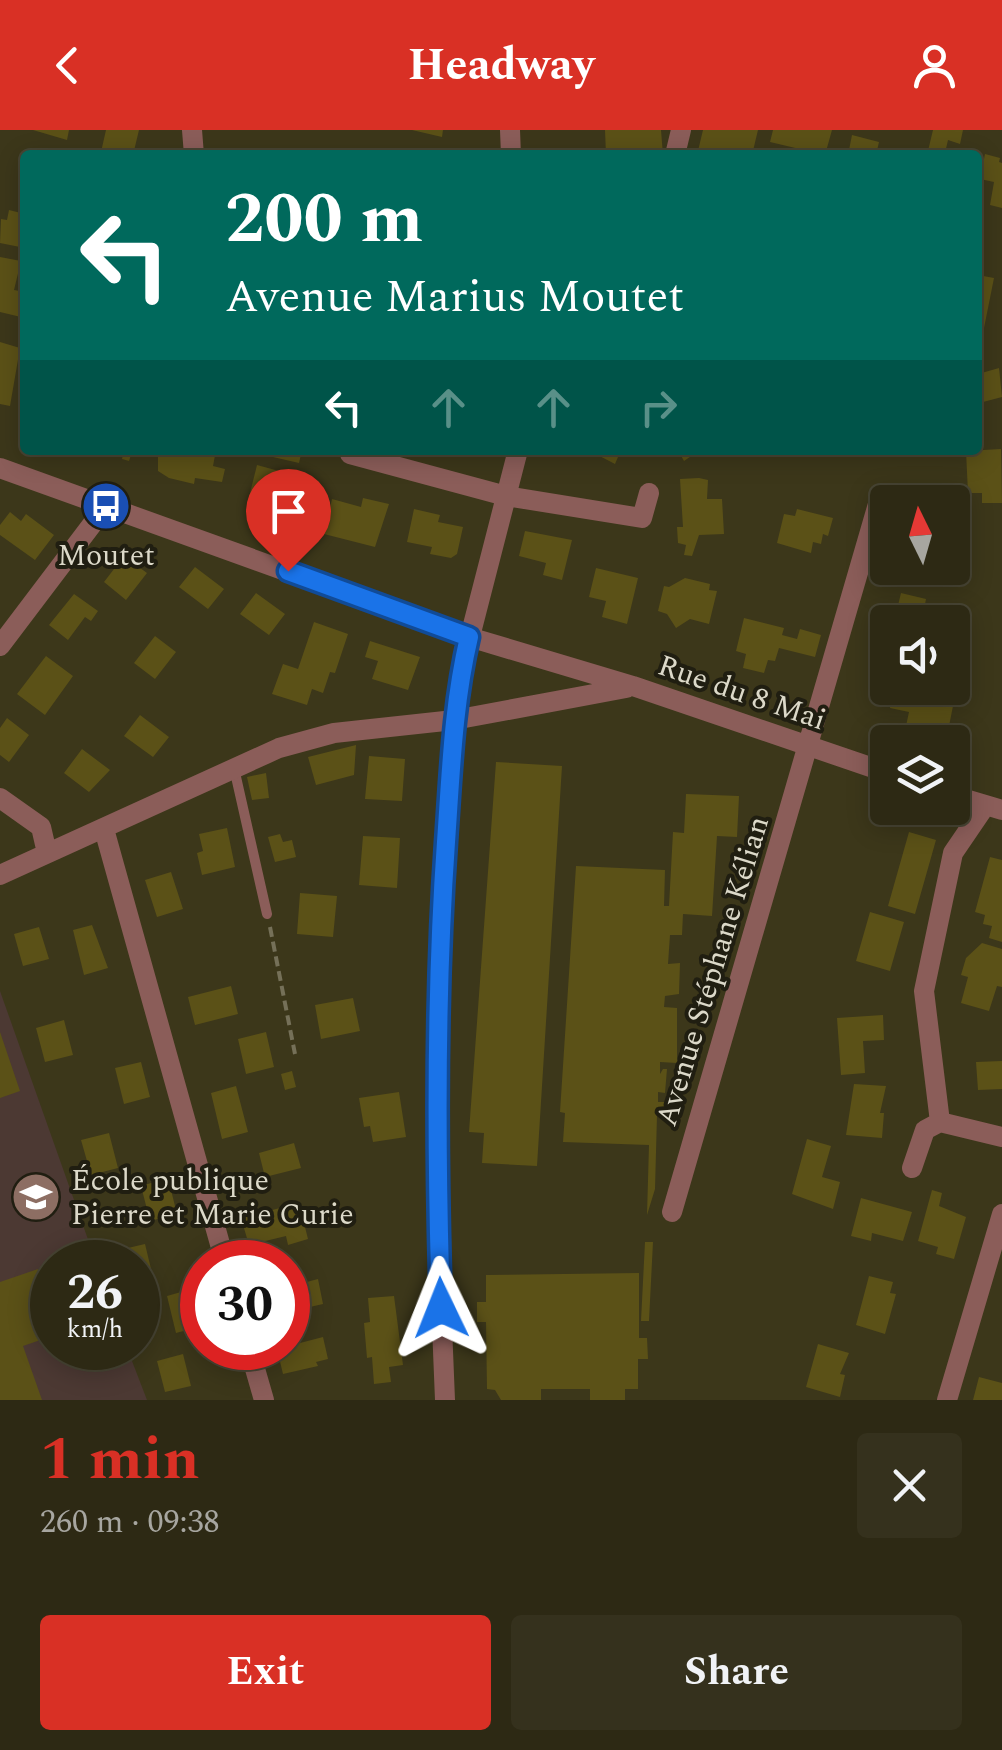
<!DOCTYPE html>
<html lang="en">
<head>
<meta charset="utf-8">
<style>
	body { margin:0; font-family:Spectral,serif; background:#35311d; color:#f1f3f6; height:100vh; display:flex; flex-direction:column; font-size:38px; white-space:nowrap }
	* { box-sizing:border-box; margin:0 }
	p { font-size:32px; color:#a7a6a0 }
	.icon { flex:none; width:55px; height:55px; fill:none; stroke:currentColor; stroke-width:2; stroke-linecap:round; stroke-linejoin:round }
	.map { position:relative; height:1270px; overflow:hidden }
	.sheet { display:flex; flex-direction:column; background:#2d2914; flex:1 }
	.sheet>* { flex:none }
	.guide { position:absolute; left:20px; top:20px; width:962px; height:305px; border-radius:10px; box-shadow:0 5px 25px #0003,0 0 0 2px #484534; background:#00695c; color:#fff; overflow:hidden }
	.needle { width:65px; rotate:355deg }
	.buttons { position:absolute; left:870px; top:355px; display:grid; gap:20px }
	.buttons a { display:grid; place-items:center; width:100px; height:100px; border-radius:10px; background:#2d2914; box-shadow:0 5px 25px #0003,0 0 0 2px #484534; font-size:50px }
	.speed { position:absolute; left:30px; top:1110px; display:flex; gap:20px; font-size:50px; font-weight:700; text-align:center }
	.speed>* { display:grid; place-content:center; width:130px; height:130px; border-radius:50%; background:#2d2914; box-shadow:0 5px 25px #0003,0 0 0 2px #484534; line-height:1 }
	.speed small { font-size:25px; font-weight:400 }
	.speed .limit { border:15px solid #d22; background:#fff; color:#111 }
	.pin { position:absolute; display:grid; place-items:center; width:85px; height:85px; color:#fff; margin:-102px -42px; border-radius:50% 50% 50% 0; rotate:-45deg; box-shadow:0 0 10px #0007 }
	.pin .icon { rotate:45deg }
	.me { position:absolute; width:110px; margin:-55px; rotate:358deg; stroke-linejoin:round; filter:drop-shadow(0 0 8px #0008) }
	.turn { display:flex; align-items:center; gap:35px; height:210px; padding:0 40px; font-size:45px }
	.turn .icon { width:130px; height:130px; stroke-width:2.5 }
	.turn b { display:block; font-size:70px; line-height:85px }
	.lanes { display:flex; align-items:center; height:95px; padding:0 40px; background:#0003; justify-content:center; gap:50px; direction:ltr }
	.lanes .off { opacity:.35 }
	.round { display:grid; place-items:center; flex:none; width:105px; height:105px; border-radius:10px; background:#35311d }
	.headline { display:flex; align-items:center; justify-content:space-between; height:170px; padding:0 40px }
	h1 { font-size:60px; font-weight:700; line-height:75px; color:#d93025 }
	.cta { display:flex; gap:20px; margin-top:auto; padding:20px 40px }
	.cta a { flex:1; height:115px; border-radius:10px; background:#d93025; color:#fff; font-size:40px; font-weight:700; line-height:115px; text-align:center }
	.cta a+a { background:#35311d; color:#f1f3f6 }
	header { display:flex; justify-content:space-between; align-items:center; height:130px; padding:0 40px; background:#d93025; color:#fff; font-size:45px; font-weight:700 }
	.map>svg:first-child { display:block }
</style>
</head>
<body>
<header><svg class="icon" aria-label="back" viewBox="0 0 24 24"><path d="M15 5l-7 7 7 7"/></svg>Headway<svg class="icon" aria-label="person" viewBox="0 0 24 24"><circle cx="12" cy="8" r="4"/><path d="M4 21q1-7 8-7t8 7"/></svg></header>
<div class="map">
<svg width="1002" height="1270" viewBox="0 0 1002 1270">
	<rect width="100%" height="100%" fill="#3c371a"/>
	<path fill="#4c3933" d="M0,861L96,1132H52V1218H127L147,1270H0Z"/>
	<path fill="#5b5117" d="M33,0H69L67,10Z
		M106,0H139L133,25L101,22Z
		M412,0H443L442,7Z
		M605,0H661L663,25H606Z
		M703,0H758L752,25H697Z
		M773,0H832L825,25L770,12Z
		M933,0H963L960,14L948,10L945,23L927,25Z
		M852,5L879,12L876,25H848Z
		M24,24H25V48L18,46Z
		M985,24L1000,28L999,32L1002,33V78L990,75L994,52L980,49Z
		M9,80L25,84V118L0,113L1,89L7,90Z
		M0,127L21,131L14,160L25,162V188L0,182Z
		M978,145L994,148L984,198L978,196Z
		M0,212L20,218L10,276L0,274Z
		M999,238L1002,267L983,272L984,275L978,274V244Z
		M1001,319L1002,373H982V363H968L966,321Z
		M124,320H180L191,325L192,320H216L213,336L225,339L222,352L195,348L194,354L169,348L158,341V327L139,323L138,326L131,325L129,331L122,329Z
		M275,320H302L299,333L273,327Z
		M588,320H621L615,334Z
		M678,320H700L684,331Z
		M257,335L279,341L276,355L306,363L300,388L254,382L248,371Z
		M699,348L708,350L707,369H722L724,404L699,405L692,426L684,425L686,415L678,413L677,397H683L680,349Z
		M363,368L389,374L375,417L324,404L332,369L361,377Z
		M414,379L440,385L438,392L463,397L457,424L451,428L430,424L432,417L407,412Z
		M797,379L833,388L828,406L823,404L821,414L813,412L811,423L777,413L784,384L795,386Z
		M10,382L21,391L26,384L54,405L35,430L0,405V395Z
		M952,396H966L967,422H960L952,429Z
		M525,401L572,410L562,450L543,445L546,433L519,426Z
		M124,426L147,443L126,470L104,452Z
		M952,430L960,438L949,449L933,450L932,444H921V438H952Z
		M195,437L224,459L208,479L179,457Z
		M596,438L638,448L627,494L602,487L606,471L589,467Z
		M685,448L710,454L709,460L717,461L709,494L690,489L676,498L667,484L658,481L664,456L669,457Z
		M256,463L285,484L269,505L240,484Z
		M901,463L926,469L923,485L936,489L935,492H894Z
		M74,464L98,481L91,491L85,487L68,510L49,495Z
		M744,488L784,498L782,505L797,509L800,499L821,505L815,527L779,518L775,531L768,530L764,543L743,538L746,524L736,521Z
		M314,492L348,504L335,543L330,542L323,563L312,559L307,575L272,564L283,534L298,539Z
		M155,506L176,522L155,549L134,533Z
		M370,511L420,527L408,560L372,549L378,531L365,527Z
		M46,526L73,546L45,585L17,564Z
		M894,558H915L914,567L953,576L947,606L906,596L909,582L890,578Z
		M140,585L169,607L153,627L124,606Z
		M7,588L29,605L9,632L0,625V598Z
		M356,615L354,645L316,655L308,627Z
		M82,619L110,640L89,662L64,643Z
		M369,626L405,629L402,671L365,669Z
		M496,632L562,636L537,1036L482,1033L484,1003L469,1002Z
		M266,643L269,668L252,670L247,647Z
		M686,664L739,666L737,707L717,706L712,786L683,784L682,805H670L668,834L680,833L679,864L665,866L664,877L677,878V933L660,932V944L663,939H667L665,963L658,962V972H666L665,985H657L655,1059L647,1085L649,1015L563,1012L565,983L560,982L576,736L665,740L664,776H669L673,702L684,703Z
		M227,698L235,737L202,745L197,723L203,721L199,704Z
		M909,702L936,710L915,784L888,776Z
		M280,704L283,712L292,710L296,727L275,732L268,707Z
		M363,706L400,708L397,758L359,755Z
		M990,727L1002,730V812L989,808L992,796L983,794L985,785L975,782Z
		M171,742L183,779L157,787L145,750Z
		M300,763L337,766L333,807L297,804Z
		M870,782L904,792L890,841L856,831Z
		M92,795L108,838L84,845L73,800Z
		M39,797L49,829L23,836L14,804Z
		M982,813L1002,819V857L997,856L989,881L961,873L968,847L961,845L966,828Z
		M231,856L238,884L195,895L188,867Z
		M353,868L360,901L321,909L315,875Z
		M883,885L884,910L863,911L865,943L841,945L837,888Z
		M64,890L73,925L45,932L36,898Z
		M0,902L20,961L0,968Z
		M266,902L274,937L246,944L238,909Z
		M1002,931V959L978,960L976,932Z
		M141,932L150,967L124,974L115,938Z
		M292,941L296,957L285,960L281,944Z
		M854,954L886,956L880,983H884L882,1008L846,1005Z
		M236,956L248,1002L222,1009L211,963Z
		M399,962L406,1007L373,1012L370,996L364,997L359,968Z
		M109,1003L118,1038L91,1045L81,1010Z
		M807,1009L831,1016L822,1047L840,1052L833,1079L792,1064Z
		M294,1013L301,1038L265,1047L259,1023Z
		M168,1048L177,1084L150,1091L141,1056Z
		M932,1060L942,1063L939,1076L966,1087L954,1129L936,1124L938,1117L918,1111Z
		M861,1068L912,1082L903,1111L872,1103L871,1111L851,1106Z
		M299,1073L308,1109L288,1115L286,1106L249,1115L241,1088Z
		M645,1112H653L649,1191H641Z
		M145,1114L153,1147L138,1151V1132H118L115,1121Z
		M38,1139L52,1183V1206L23,1216L42,1270H0V1152Z
		M639,1143V1208H647L648,1229H638V1259H625V1270H590V1259H541V1270H501L495,1260L487,1259L486,1192H477V1172H486V1145Z
		M869,1146L893,1152L890,1163L896,1164L885,1204L856,1195Z
		M318,1149L323,1174L288,1182V1157Z
		M195,1158L202,1196L176,1203L167,1166Z
		M394,1166L403,1235L389,1237L391,1252L374,1254L372,1227L367,1228L364,1193L370,1192L368,1168Z
		M323,1207L328,1229L316,1232L318,1236L283,1244L277,1219Z
		M818,1214L849,1223L840,1244L845,1245L840,1267L806,1257Z
		M183,1224L191,1256L165,1262L157,1231Z
		M979,1247L1002,1253V1270H973Z"/>
	<g fill="none" stroke-linecap="round" stroke-linejoin="round">
		<path stroke="#757058" stroke-width="4" stroke-dasharray="10 5" stroke-linecap="butt" d="M270,797L295,924"/>
		<path stroke="#8b5d59" stroke-width="10" d="M234,638L267,784"/>
		<path stroke="#8b5d59" stroke-width="20" d="M192,0L194,25
			M510,0L511,25
			M675,25L681,0
			M350,324L506,366L642,388L649,363
			M0,338L469,507L633,556L888,643
			M0,516L106,376
			M952,665L1002,680
			M0,668L41,697L47,723
			M985,676L953,723L924,861L940,992L1002,1007
			M104,699L225,1132
			M0,745L279,618L334,603L454,590L626,558
			M912,1038L925,1000L940,992
			M672,1082L878,374
			M249,1218L264,1270
			M445,1270L436,1048L440,818L454,590L465,526L518,320
			M947,1270L1002,1084"/>
	</g>
	<g fill="none" stroke-linecap="round" stroke-linejoin="round">
		<g stroke="#114b97" stroke-width="25">
			<path id="route" d="M288,441L469,507C453,575 451,642 446,712C435,867 436,1023 441,1178"/>
		</g>
		<use href="#route" stroke="#1a73e8" stroke-width="18"/>
	</g>
	<defs>
		<g id="bus-disc" transform="scale(2.5)"><circle r="9.5" fill="#1a4fb4" stroke="#201e11"/><path d="M-5-6H5V4H4V6H2V4H-2V6H-4V4H-5ZM-3.5-4V0h7V-4ZM-3.5 1.2v1.5H-2V1.2ZM2 1.2v1.5H3.5V1.2Z" fill="#fff"/></g>
		<g id="school-disc" transform="scale(2.5)"><circle r="9.5" fill="#8d6e63" stroke="#201e11"/><path d="M0-5L7-2L0 1L-7-2ZM-4 1L0 2.5L4 1V4Q0 6-4 4Z" fill="#fff"/></g>
	</defs>
	<g fill-rule="evenodd">
		<use href="#bus-disc" x="106" y="376"/>
		<use href="#school-disc" x="36" y="1067"/>
	</g>
	<g text-anchor="middle" stroke-width="8" stroke-linejoin="round" paint-order="stroke">
		<g font-size="30" fill="#dcd9c9" stroke="#201e11">
			<text x="106" y="435">Moutet</text>
			<text x="71" y="1060" text-anchor="start">École publique<tspan x="71" dy="34">Pierre et Marie Curie</tspan></text>
		</g>
		<g font-size="30" fill="#dcd9c9" stroke="#201e11">
			<text transform="translate(742 562) rotate(19)" y="10">Rue du 8 Mai</text>
			<text transform="translate(712 841) rotate(-73)" y="10">Avenue Stéphane Kélian</text>
		</g>
	</g>
</svg>
<div class="buttons">
<a><svg class="needle" viewBox="-14 -14 28 28"><path d="M0-13l5 13h-10z" fill="#e53935"/><path d="M0 13l5-13h-10z" fill="#a7a6a0"/></svg></a>
<a><svg class="icon" aria-label="sound" viewBox="0 0 24 24"><path d="M4 9h4l5-4v14l-5-4H4zM17 9q2 3 0 6"/></svg></a>
<a><svg class="icon" aria-label="layers" viewBox="0 0 24 24"><path d="M12 4l9 5-9 5-9-5zM3 14l9 5 9-5"/></svg></a>
</div>
<div class="speed"><div>26<small>km/h</small></div><div class="limit">30</div></div>
<div class="pin" style="left:288px;top:441px;background:#d93025"><svg class="icon" aria-label="arrive" viewBox="0 0 24 24"><path d="M6 21V4h12l-3 4 3 4H6"/></svg></div>
<svg class="me" style="left:441px;top:1178px" viewBox="-20 -20 40 40"><path d="M0-17L14 15 0 8-14 15z" fill="#1a73e8" stroke="#fff" stroke-width="4"/></svg>
<div class="guide">
<div class="turn"><svg class="icon" aria-label="left" viewBox="0 0 24 24"><path d="M17 20v-9H6M10 6l-5 5 5 5"/></svg><div><b>200 m</b>Avenue Marius Moutet</div></div>
<div class="lanes"><svg class="icon" aria-label="left" viewBox="0 0 24 24"><path d="M17 20v-9H6M10 6l-5 5 5 5"/></svg><svg class="icon off" aria-label="ahead" viewBox="0 0 24 24"><path d="M12 20V5M6 11l6-6 6 6"/></svg><svg class="icon off" aria-label="ahead" viewBox="0 0 24 24"><path d="M12 20V5M6 11l6-6 6 6"/></svg><svg class="icon off" aria-label="right" viewBox="0 0 24 24"><path d="M7 20v-9h11M14 6l5 5-5 5"/></svg></div>
</div>
</div>
<section class="sheet">
<div class="headline"><div><h1>1 min</h1><p>260 m · 09:38</p></div><a class="round"><svg class="icon" aria-label="close" viewBox="0 0 24 24"><path d="M6 6l12 12M18 6L6 18"/></svg></a></div>
<div class="cta"><a>Exit</a><a>Share</a></div>
</section>
</body>
</html>
